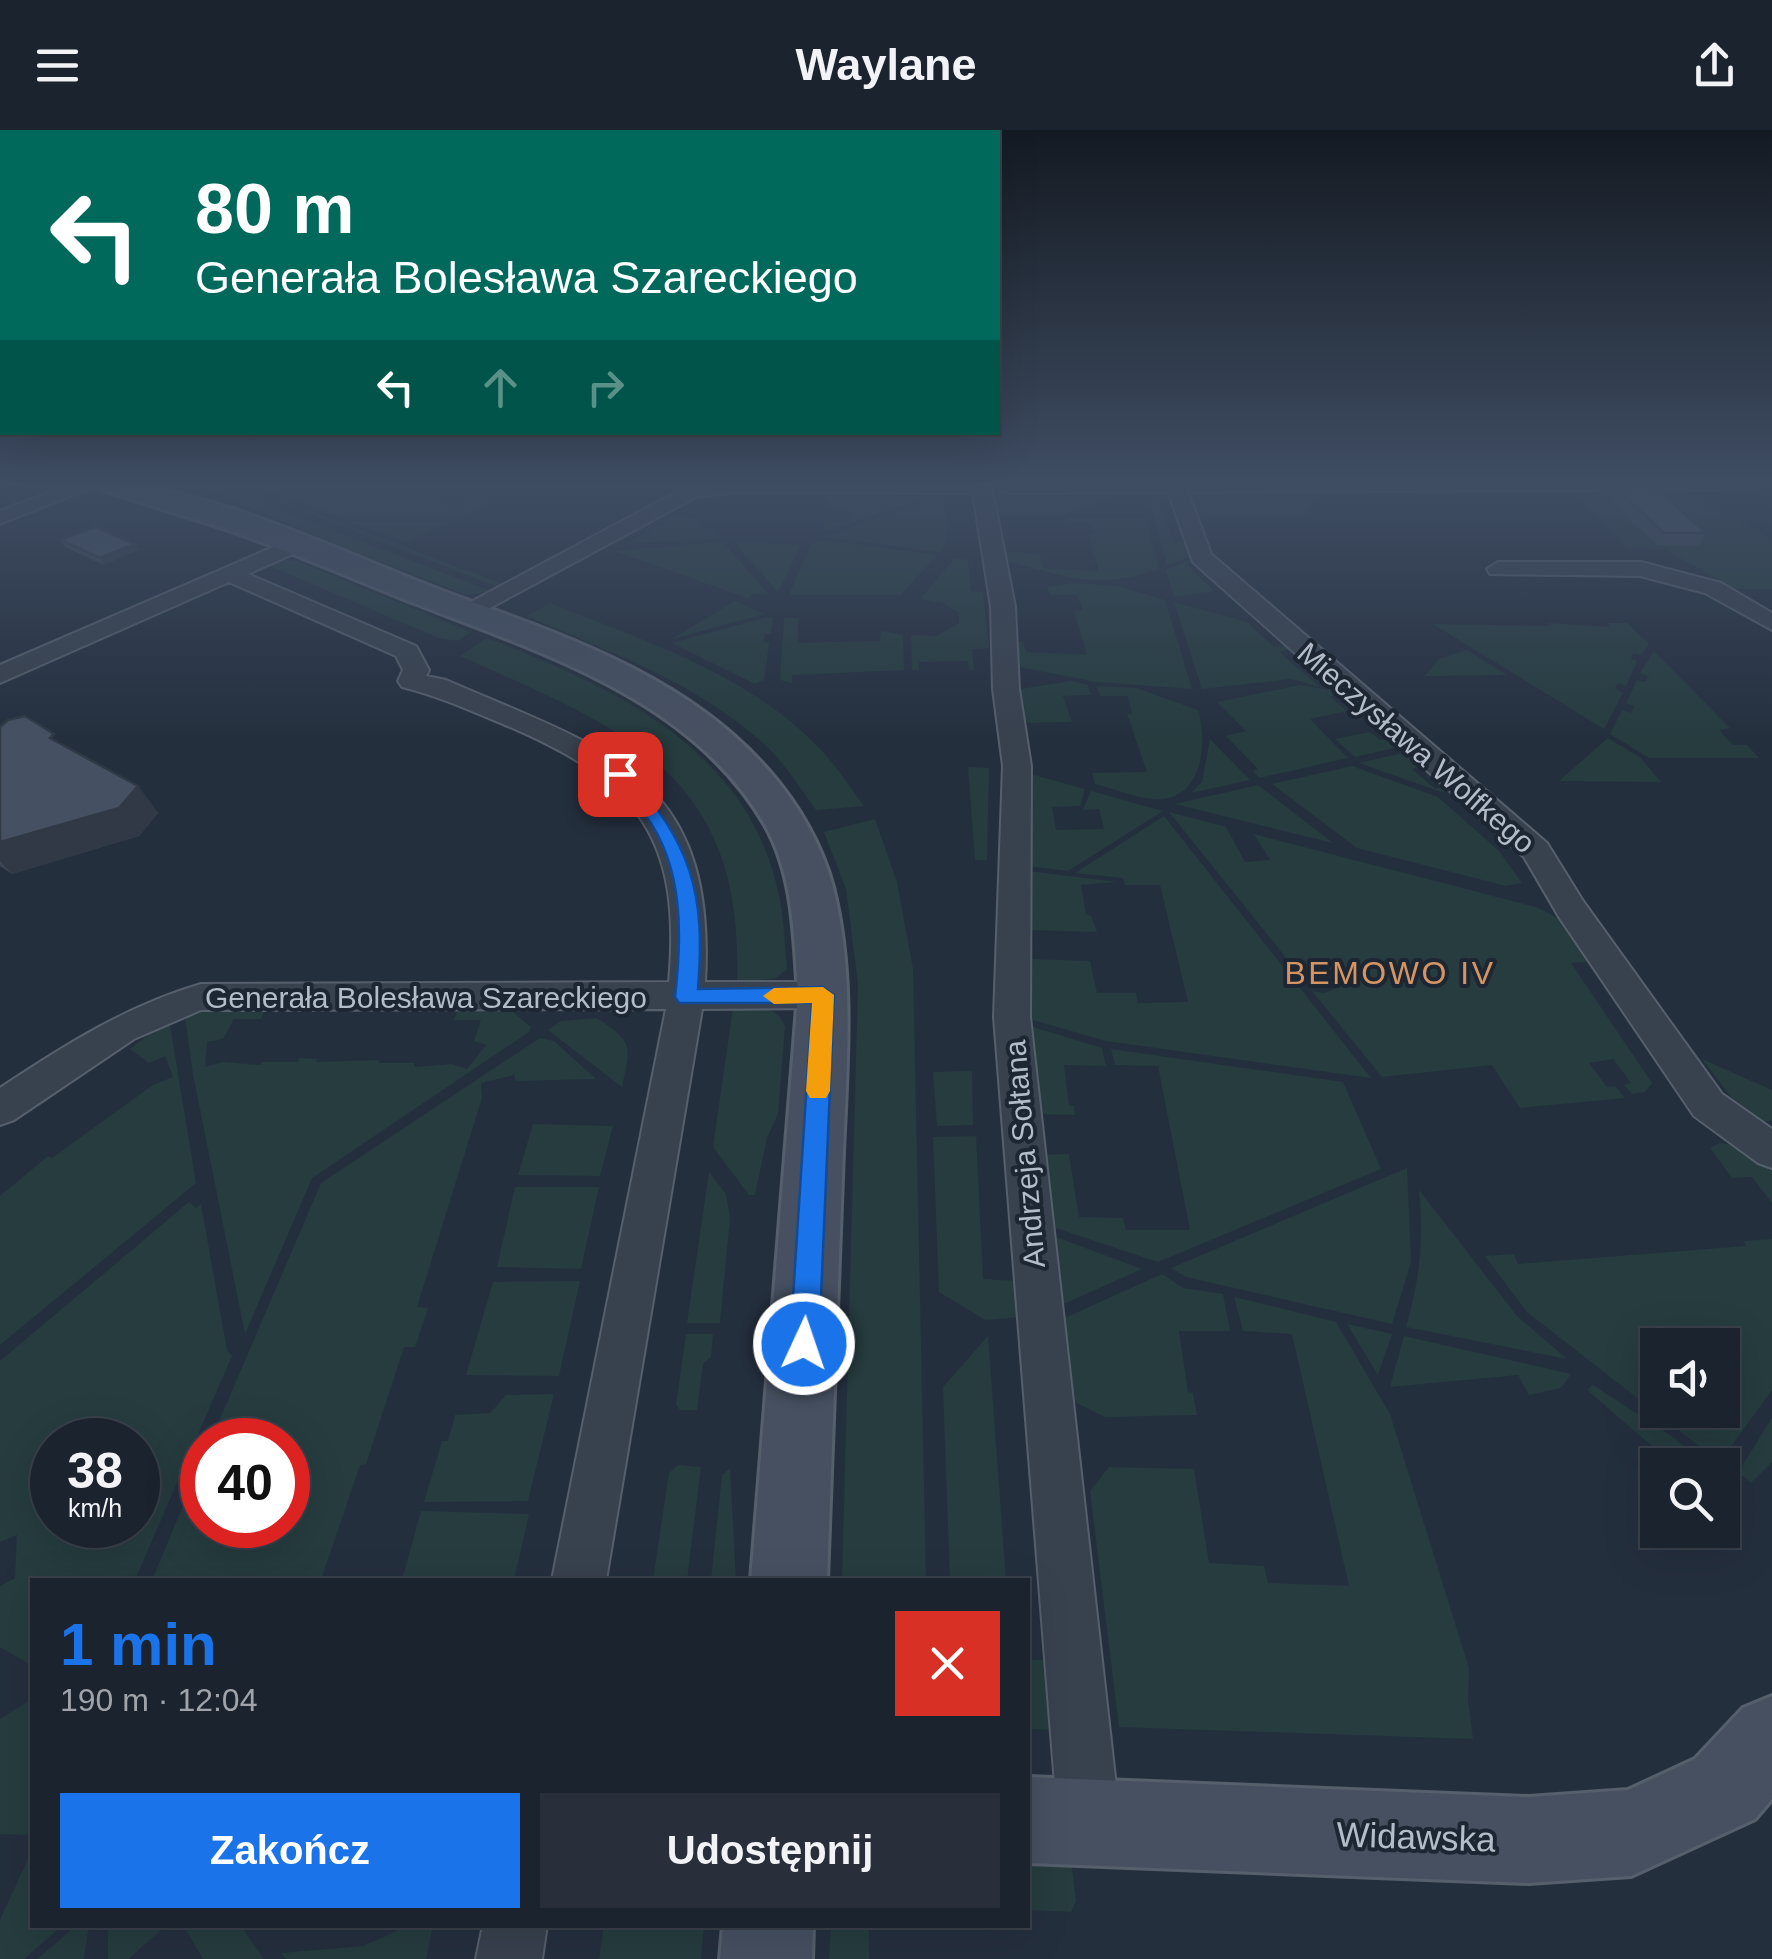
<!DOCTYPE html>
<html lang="pl">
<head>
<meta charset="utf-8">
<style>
	body { margin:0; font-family:Helvetica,sans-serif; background:#282f3a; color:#f1f3f6; height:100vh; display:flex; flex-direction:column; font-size:38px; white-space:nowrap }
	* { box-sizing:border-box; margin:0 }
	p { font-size:32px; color:#a0a4aa }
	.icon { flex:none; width:55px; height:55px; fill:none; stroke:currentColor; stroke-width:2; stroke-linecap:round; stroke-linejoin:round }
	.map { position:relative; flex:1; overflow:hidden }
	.sheet { position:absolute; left:30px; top:1448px; width:1000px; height:350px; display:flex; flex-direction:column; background:#1b232e; border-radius:0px; box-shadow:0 10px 40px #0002,0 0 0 2px #39404a }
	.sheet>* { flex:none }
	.guide { position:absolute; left:0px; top:0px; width:1000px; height:305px; box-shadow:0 10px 40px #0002,0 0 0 2px #39404a; background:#00695c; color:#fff; overflow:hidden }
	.tools { position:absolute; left:1640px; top:1198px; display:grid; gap:20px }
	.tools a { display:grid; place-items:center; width:100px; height:100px; border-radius:0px; background:#1b232e; box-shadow:0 10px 40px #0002,0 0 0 2px #39404a; font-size:50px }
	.speed { position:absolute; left:30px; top:1288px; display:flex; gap:20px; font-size:50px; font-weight:700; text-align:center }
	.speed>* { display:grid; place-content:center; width:130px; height:130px; border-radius:50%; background:#1b232e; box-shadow:0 10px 40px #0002,0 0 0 2px #39404a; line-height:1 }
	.speed small { font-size:25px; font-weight:400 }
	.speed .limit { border:15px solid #d22; background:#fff; color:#111 }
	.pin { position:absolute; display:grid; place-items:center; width:85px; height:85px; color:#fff; margin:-42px; border-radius:20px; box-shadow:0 5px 15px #0006 }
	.me { position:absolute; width:110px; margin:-55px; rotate:3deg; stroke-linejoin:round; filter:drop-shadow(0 0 8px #0008) }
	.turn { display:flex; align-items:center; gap:35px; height:210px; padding:0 30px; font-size:45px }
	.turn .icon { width:130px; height:130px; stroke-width:2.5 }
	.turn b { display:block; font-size:70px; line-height:85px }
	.lanes { display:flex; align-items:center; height:95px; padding:0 30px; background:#0003; justify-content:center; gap:50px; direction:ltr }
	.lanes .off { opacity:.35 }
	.round { display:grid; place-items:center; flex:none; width:105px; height:105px; border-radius:0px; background:#282f3a }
	.overview { display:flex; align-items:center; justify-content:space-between; height:170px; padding:0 30px }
	h1 { font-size:60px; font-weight:700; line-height:75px; color:#1a73e8 }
	.primary-button { display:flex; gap:20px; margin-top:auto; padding:20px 30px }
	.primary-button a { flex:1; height:115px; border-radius:0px; background:#1a73e8; color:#fff; font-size:40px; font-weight:700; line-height:115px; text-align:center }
	.primary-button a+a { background:#282f3a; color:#f1f3f6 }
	header { display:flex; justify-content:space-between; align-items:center; height:130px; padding:0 30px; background:#1b232e; font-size:45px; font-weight:700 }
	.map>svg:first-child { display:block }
</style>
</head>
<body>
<header><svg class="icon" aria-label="menu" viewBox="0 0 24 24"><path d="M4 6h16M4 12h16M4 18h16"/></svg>Waylane<svg class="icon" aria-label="share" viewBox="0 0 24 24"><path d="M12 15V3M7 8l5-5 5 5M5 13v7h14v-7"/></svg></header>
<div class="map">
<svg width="1772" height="1829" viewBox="0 0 1772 1829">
	<rect width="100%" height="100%" fill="#242f3e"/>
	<path fill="#263c3f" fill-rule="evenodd" d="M197,353H220L289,384L491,461L467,465L324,410Z
		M249,353L391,354L427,370L457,377L483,368L482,378L458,389H344Z
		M1202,359L1205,364L1316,365L1304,387H1197L1189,365Z
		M1571,359H1599L1657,415L1636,359H1680L1772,409V459H1735L1664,419L1627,418Z
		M923,360L938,364L822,403L825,390L849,393L853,384L830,377L829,365L922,366Z
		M988,365H1114L1064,385H992Z
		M941,366C948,380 950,409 940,422L825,407Z
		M1157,366L1172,411L1187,412L1192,426L1167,435L1150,374Z
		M276,370L278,369L505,455L500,458Z
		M677,386L697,388L702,399H713L722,408L626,414Z
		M1066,388H1146L1158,439C1096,462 1060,445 999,429L998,421L1039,424L1044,438L1099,441L1088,405L1095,404L1089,392H1067Z
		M350,392H452L406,412Z
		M823,410L938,425L900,465H789L811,414Z
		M723,412L769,465L751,464L750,469L615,421Z
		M734,412L801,415L778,462Z
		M955,428L968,430L971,461L983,462L989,518L972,519L974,540H969L968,531L919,532V540H912L911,505L936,506L959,493V483L943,473L920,469Z
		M1195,428L1187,435L1214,461L1174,467L1166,440Z
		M281,430L297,431L471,502L457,511L439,508L265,434Z
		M1074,453L1117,456L1165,470L1192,559L1096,552L1010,535L1009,512H1023L1026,522L1087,525L1074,481L1083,480L1077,465H1050L1047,457Z
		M735,471L764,484L672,509Z
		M1174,472L1247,492L1274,517L1290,515L1294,518L1279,522L1320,557L1291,549L1202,559Z
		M550,473C644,511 750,544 821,620C837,637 850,657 864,676L816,680C800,658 784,632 764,614C696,552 609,522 527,486Z
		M768,487L773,488L771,504H765L763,512L769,513L764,550L755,554L672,513Z
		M784,488H798V513L880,511L881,501L903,505L904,540L792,545V553L780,550Z
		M1548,493L1610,497L1608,493H1627L1649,514L1641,525L1633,523L1631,529L1637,531L1626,556L1618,553L1615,559L1623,563L1604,599L1433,494L1549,496Z
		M487,508C616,558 751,619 780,770C784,792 785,816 787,839L776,848L737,853C745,644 625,599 460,526Z
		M1467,520L1507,545L1425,546L1439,529Z
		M1654,521L1730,598L1719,600L1733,615H1747L1759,628H1649L1610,604L1622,580L1631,583L1634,576L1626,573L1637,550L1645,552L1649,546L1640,543Z
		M1071,551L1088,555L1091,565L1063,566L1072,592L1018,593L1014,560Z
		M1300,555L1344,563L1330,566L1347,581L1310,589L1348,628L1259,648L1253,641L1258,639L1226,606L1246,601L1217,572Z
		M1096,556L1136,558L1198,580C1207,611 1204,664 1163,669C1143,671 1115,659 1095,654L1092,643L1147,642L1127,584H1132L1128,566H1100Z
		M1370,602L1380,610L1394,608L1404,616L1355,627L1335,609Z
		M1608,608L1641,628L1661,652L1559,651Z
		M1210,609L1250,650L1191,663L1202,652Z
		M1411,621L1427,634L1412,639L1435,659L1449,656L1455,660L1441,662L1359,633Z
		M1352,636L1438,667L1499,721L1522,753L1506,756L1357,718L1272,654Z
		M968,637L989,638L987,730H975Z
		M1034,645L1085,659L1080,676L1052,677L1056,700L1104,699L1099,679L1083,680L1091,661L1163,681L1068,741L1021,735V648Z
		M1258,655L1333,713L1175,674Z
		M1169,682L1226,697L1245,732L1270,730L1254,704L1536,777C1566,790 1578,806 1597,831L1571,833L1652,953L1645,962L1632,964L1624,955L1631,953L1613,929L1589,933L1607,957L1615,956L1625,968L1520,978L1492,935L1382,947L1312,861L1324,863L1337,858L1339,853L1333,842L1312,836L1300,845Z
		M1164,686L1371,948L1106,911L1019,886L1022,834L1030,829L1090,831L1097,863H1136L1138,873L1188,872L1160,755H1125L1123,748L1075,743Z
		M875,689L897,752L913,839L926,1450H842L858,855L846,759L824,702Z
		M1020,740L1117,752L1081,755L1086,784L1091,786L1097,802L1029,800Z
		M267,872L261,889H234L223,909L207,912L205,937L223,932L260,935L262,932H298L300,928L317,929L316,932L379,930V933H414V937L452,934L467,939L486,915L474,911L481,890H454L461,873L503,874L531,897L529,902L312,1048L245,1204L193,944L184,879Z
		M733,878C753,878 778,874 785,897L778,984L767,1008L755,1065H749L713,1017Z
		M168,883L196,1053L0,1215V1066L48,1026L52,1028L153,955L173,947L165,926L149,933L130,919L148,905L137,897Z
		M597,888C634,913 631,915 622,957L548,900L561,891Z
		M1020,893L1102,918L1106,936L1064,935L1069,975L1074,976L1075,985L1028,984Z
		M540,908L554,911L596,949L516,951L514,945L481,953L482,968L417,1177L428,1178L415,1217H404L366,1334L360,1335L321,1450H152L202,1331V1395H288V1310H211L321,1053Z
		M1111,919L1343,952L1381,1039L1158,1132L1041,1093L1034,1025L1069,1024L1079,1087L1123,1088L1126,1100H1190L1158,936L1115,935Z
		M1702,929L1772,960V991H1764L1731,967Z
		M972,941L973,995L937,996L933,942Z
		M533,994L613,996L600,1046L518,1045Z
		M976,1006L983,1149L1017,1151L1020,1187L985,1190L939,1162L933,1007Z
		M1720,1013L1739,1016L1772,1035V1073L1752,1047L1732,1048L1710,1018Z
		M1407,1038L1411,1132L1392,1194L1186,1147L1171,1138Z
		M709,1042L726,1064L730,1088L720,1193H687Z
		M515,1057H599L581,1139L497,1137Z
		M1419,1060L1517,1186L1567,1229L1406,1197C1420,1146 1424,1113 1419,1060Z
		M189,1072L196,1078L201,1074L227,1220L232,1226L135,1450H32V1536L0,1517V1456L15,1448L17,1405L0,1412V1231ZM138,1310V1395H52V1310Z
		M1040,1101L1142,1139L1048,1181Z
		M1772,1109V1260L1725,1325L1709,1324L1527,1182L1485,1126L1514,1124L1518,1134L1746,1116L1744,1111ZM1722,1215V1280H1658V1215Z
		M1162,1144L1183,1158L1223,1164L1230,1201H1179L1188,1262L1193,1263L1197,1285L1105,1287L1057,1263L1049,1195Z
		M580,1151L559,1246L466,1245L493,1152Z
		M1234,1167L1336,1192L1390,1284L1469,1538L1468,1569L1473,1609L1119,1597L1090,1361L1109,1337L1194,1339L1209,1433L1264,1436L1268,1453L1349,1456L1292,1204L1243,1201Z
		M1347,1194L1392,1204L1378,1245Z
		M686,1204H713L711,1227L703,1234L697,1280H680L676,1275Z
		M988,1206L1006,1450H950L943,1257Z
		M1404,1206L1571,1244L1561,1258L1529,1265L1518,1245L1390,1257Z
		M1593,1255L1676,1309L1703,1335H1674L1587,1260Z
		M554,1264L528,1371L424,1372L442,1311H448L455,1285L490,1283L506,1265Z
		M1772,1288V1332L1751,1353L1738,1342Z
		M678,1335L701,1337L687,1450H653L669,1343Z
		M730,1338L736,1450H711L722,1345Z
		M421,1381L529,1384L514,1450H402Z
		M1028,1530H1055L1060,1600L1028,1599Z
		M32,1569V1691L27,1705L0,1704V1589Z
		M32,1720V1795H63L24,1829H0V1790Z
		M1028,1728L1071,1730L1076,1771L1071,1782L1028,1780Z
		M77,1795H89L84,1829H37Z
		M108,1795H167L128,1829H108Z
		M183,1795H240L264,1829H203Z
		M410,1795H433L426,1829H286L281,1823L363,1816Z
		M604,1795H704L701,1829H599Z
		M831,1795H869V1829H829Z"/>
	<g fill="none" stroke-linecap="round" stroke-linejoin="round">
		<g stroke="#565f6c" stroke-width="4">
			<path id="street" d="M74,353H103L0,394V381Z
				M713,353H991L1015,477L1019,559L1031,636L1030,887L1120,1692L1111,1714L1089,1723L1067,1714L1058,1692L994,887L1003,636L993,559L991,477L973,363L736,362L696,367L475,486L466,488L454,481L684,358Z
				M1001,353H1763L1753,359L1188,362L1211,424L1547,713L1583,771L1722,964L1772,999V1038L1758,1033L1694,986L1559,787L1524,727L1193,432L1168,362L1008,363L1001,361Z
				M294,408L302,410L305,415L302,420L248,444L416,516L429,540L426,546L446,550C607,620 717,644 705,852H823L836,856L841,865L836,874L823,878L702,879L606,1450H552L666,879L201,880L134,909L14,990L0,995V958C65,915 126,876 201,854L669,852C682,708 638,652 510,597C474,582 439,566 402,557L398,551L403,540L396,526L229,452L0,553V535Z
				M1498,432H1641L1721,453L1772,483V500L1705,463L1640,446L1490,444L1487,439Z
				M483,1795H547L542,1829H476Z"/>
		</g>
		<g stroke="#565f6c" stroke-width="6">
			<path id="secondary" d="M97,353C205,353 346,425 448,463C562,505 687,546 769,641C798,674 822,715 833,757C857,852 845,951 842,1048C837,1182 832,1316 827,1450H751L798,865C794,808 794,746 765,695C692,569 542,523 414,473C358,451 302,426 245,406C198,389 149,376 101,359Z
				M1772,1566V1669L1755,1689L1631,1746L1529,1753L1028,1733V1647L1529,1667L1628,1660L1695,1629L1743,1578Z
				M723,1795H813L812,1829H720Z"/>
		</g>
		<use href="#street" fill="#38414e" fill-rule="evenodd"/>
		<use href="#secondary" fill="#465061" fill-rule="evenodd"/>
	</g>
	<path fill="#3b4654" d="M1609,353H1650L1706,403L1698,416L1657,415L1603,364Z
		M61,410L135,414L138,420L104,435L65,417Z
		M0,597L61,614L138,656L158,683L139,706L12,744L0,736Z"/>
	<path fill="#303945" d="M135,414L138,420L104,435L100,428Z
		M138,656L158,683L139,706L12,744L0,731V712Z"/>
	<path fill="#455162" stroke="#303945" stroke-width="2.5" d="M1611,353H1650L1706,403H1664Z
		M95,397L135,414L100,428L61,410Z
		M25,586L54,604L50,608L138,656L119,678L0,712V597L8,590Z"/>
	<linearGradient id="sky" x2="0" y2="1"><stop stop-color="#141a22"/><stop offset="0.58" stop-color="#3f4d63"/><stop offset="1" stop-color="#3f4d63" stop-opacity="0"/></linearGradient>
	<rect width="1772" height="609" fill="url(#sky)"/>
	<path fill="#1a73e8" stroke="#114b97" stroke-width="2.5" d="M620,639L626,640C691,715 706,760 698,859L823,857L834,865L819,1214L815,1224L804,1228L794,1224L790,1214L812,873H679L675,867C682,807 684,738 646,686C636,672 622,659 611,644Z"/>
	<path fill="#f59e0b" d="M823,857L834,865L830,961L826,968H810L806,961L812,873L774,874L763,866L774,858Z"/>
	<g text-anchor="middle" stroke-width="8" stroke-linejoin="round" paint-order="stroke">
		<g font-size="30" fill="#b4bcc9" stroke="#1d2633">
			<text transform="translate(1416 618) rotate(41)" y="10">Mieczysława Wolfkego</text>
			<text x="426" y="878">Generała Bolesława Szareckiego</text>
			<text transform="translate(1025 1024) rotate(-95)" y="10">Andrzeja Sołtana</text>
		</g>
		<g font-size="32" letter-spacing="2.5" fill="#d59563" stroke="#1d2633">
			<text x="1390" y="854">BEMOWO IV</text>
		</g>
		<g font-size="35" fill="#b4bcc9" stroke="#1d2633">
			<text transform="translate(1416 1707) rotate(2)" y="12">Widawska</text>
		</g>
	</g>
</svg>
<div class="tools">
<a><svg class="icon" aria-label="sound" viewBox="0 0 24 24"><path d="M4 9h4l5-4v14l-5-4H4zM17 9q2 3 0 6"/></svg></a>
<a><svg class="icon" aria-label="search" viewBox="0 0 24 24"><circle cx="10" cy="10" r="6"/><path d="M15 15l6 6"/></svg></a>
</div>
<div class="speed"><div>38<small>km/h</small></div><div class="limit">40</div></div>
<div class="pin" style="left:620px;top:644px;background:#d93025"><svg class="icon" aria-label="arrive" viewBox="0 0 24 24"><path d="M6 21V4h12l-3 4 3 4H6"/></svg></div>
<svg class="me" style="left:804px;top:1214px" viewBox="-20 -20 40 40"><circle r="17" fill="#1a73e8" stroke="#fff" stroke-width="3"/><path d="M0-11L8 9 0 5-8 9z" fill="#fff"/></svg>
<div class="guide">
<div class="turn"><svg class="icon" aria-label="left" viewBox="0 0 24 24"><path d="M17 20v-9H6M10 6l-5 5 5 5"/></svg><div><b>80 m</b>Generała Bolesława Szareckiego</div></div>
<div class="lanes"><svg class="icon" aria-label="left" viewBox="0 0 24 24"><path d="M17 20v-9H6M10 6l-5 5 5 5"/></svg><svg class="icon off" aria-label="ahead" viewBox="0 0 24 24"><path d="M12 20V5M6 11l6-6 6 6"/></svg><svg class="icon off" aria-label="right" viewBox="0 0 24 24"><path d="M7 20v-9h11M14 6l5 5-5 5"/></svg></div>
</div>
<section class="sheet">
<div class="overview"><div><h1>1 min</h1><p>190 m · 12:04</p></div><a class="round" style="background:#d93025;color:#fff"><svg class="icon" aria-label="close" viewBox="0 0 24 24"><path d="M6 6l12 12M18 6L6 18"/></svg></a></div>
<div class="primary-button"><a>Zakończ</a><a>Udostępnij</a></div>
</section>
</div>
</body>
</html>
